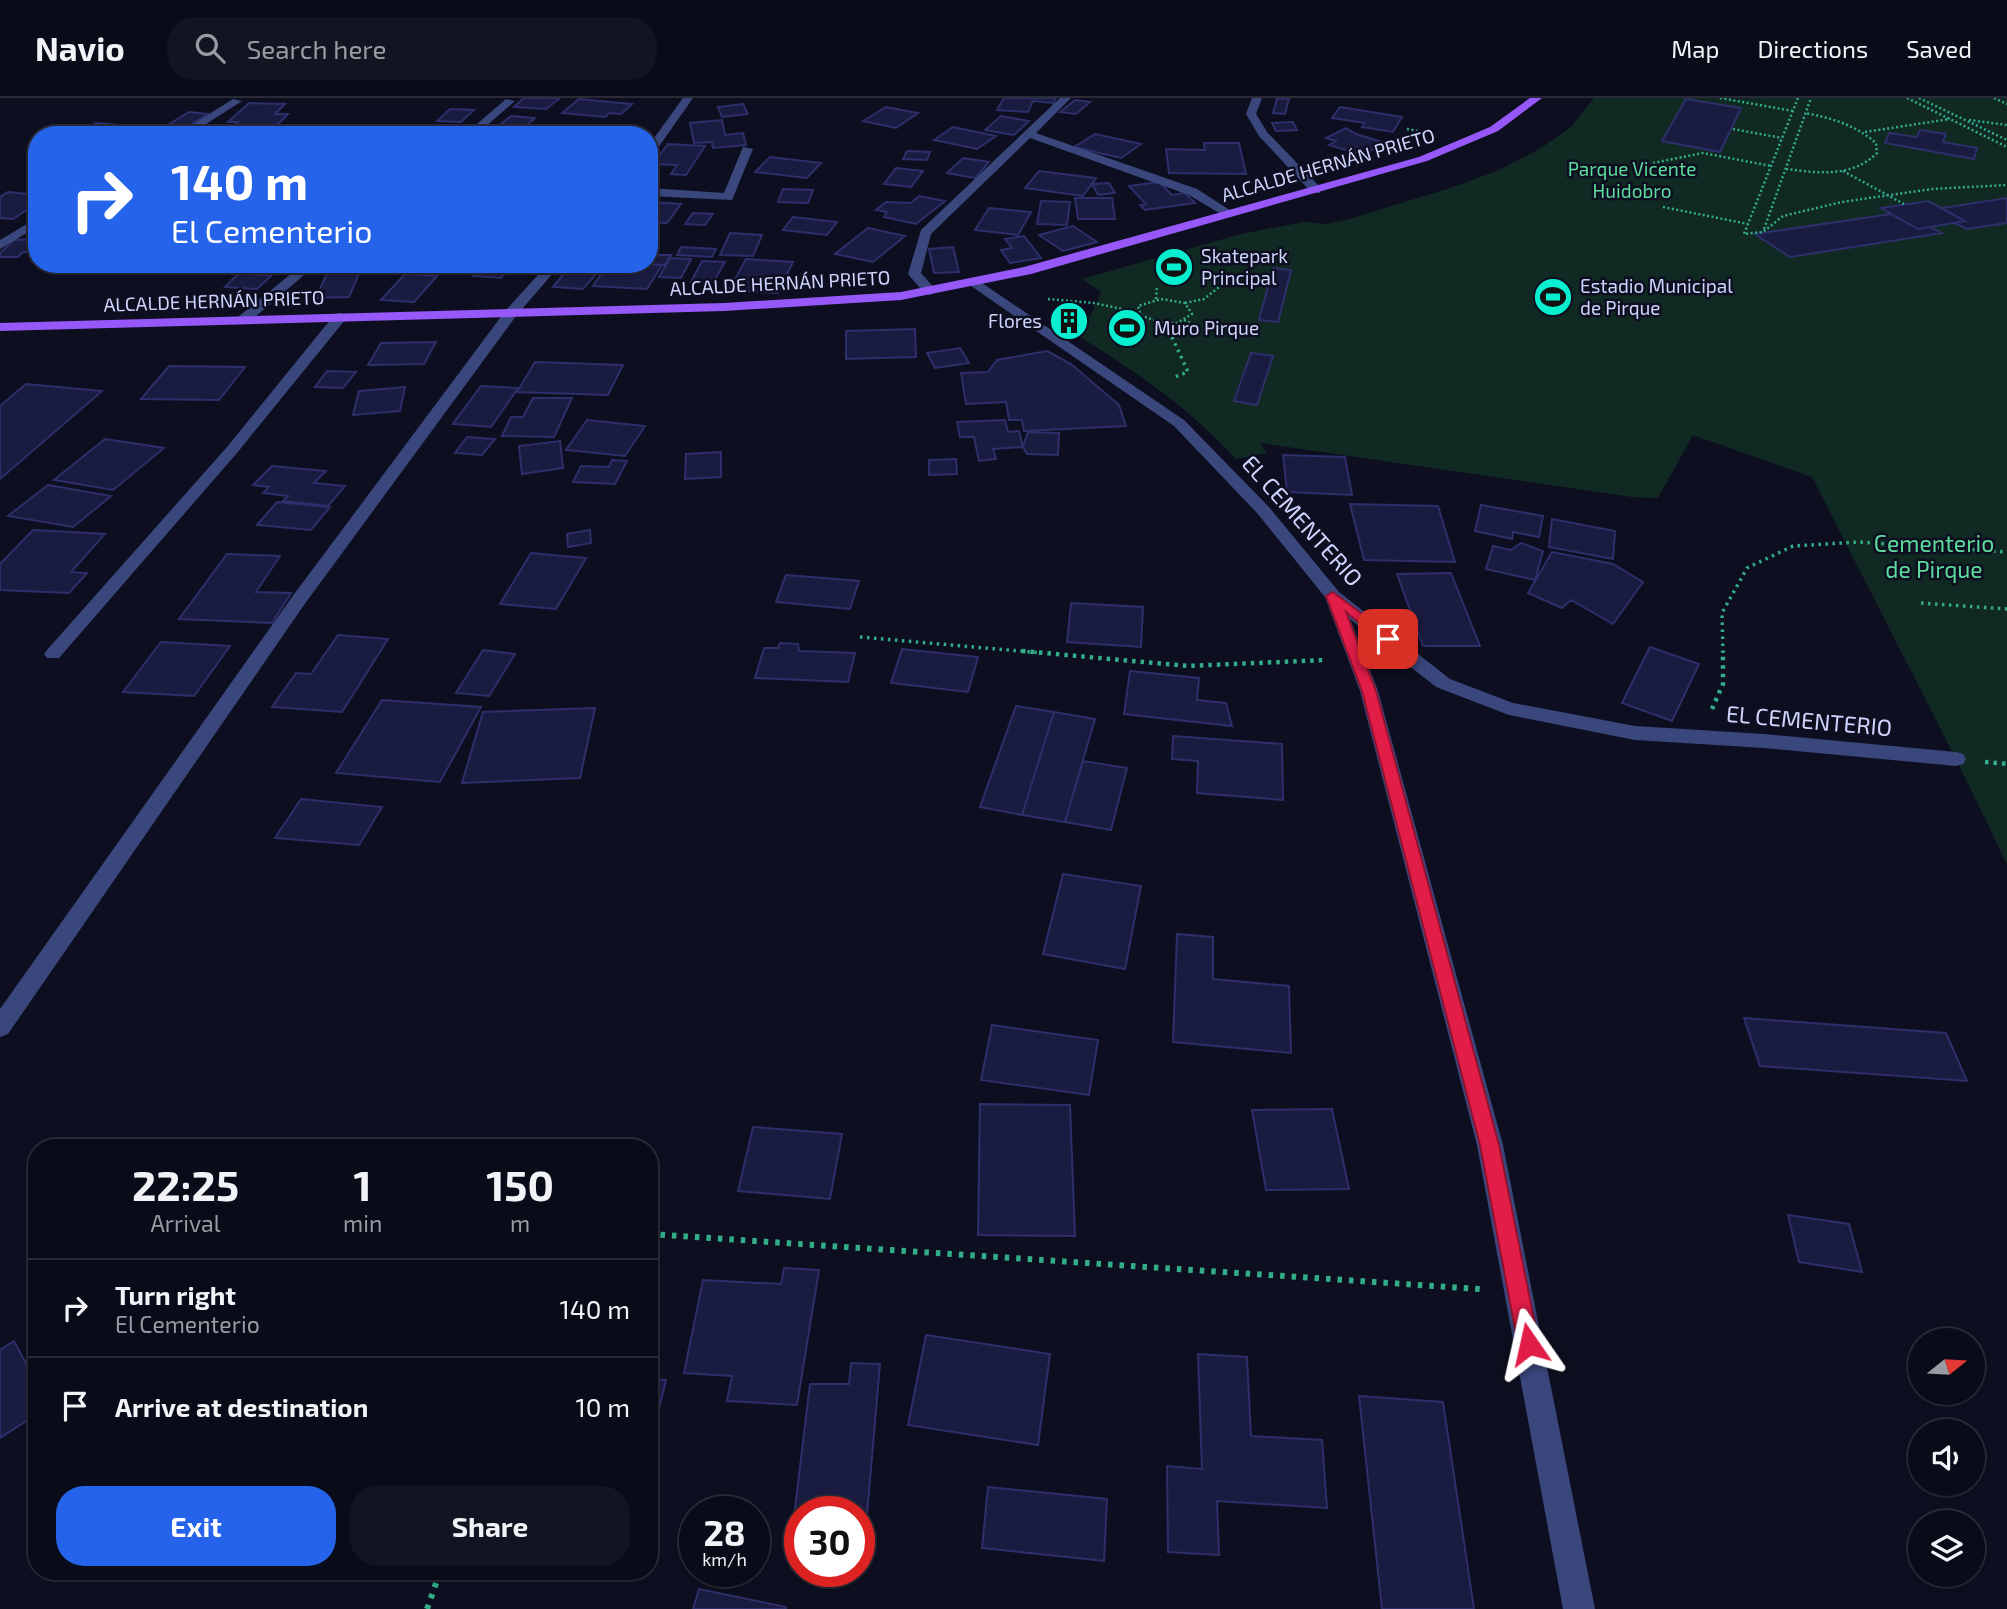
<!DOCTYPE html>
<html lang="en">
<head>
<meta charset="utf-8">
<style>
	body { margin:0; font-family:"Exo 2",sans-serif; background:#131421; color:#f1f3f6; height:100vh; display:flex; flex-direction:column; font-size:26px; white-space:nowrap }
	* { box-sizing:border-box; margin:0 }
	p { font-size:23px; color:#999ba2 }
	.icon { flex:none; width:38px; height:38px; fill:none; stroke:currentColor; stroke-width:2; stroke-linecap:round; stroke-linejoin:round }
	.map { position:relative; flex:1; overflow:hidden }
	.details { position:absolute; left:28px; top:1041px; width:630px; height:441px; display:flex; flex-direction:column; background:#0a0b18; border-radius:28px; box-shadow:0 2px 5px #0004,0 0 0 2px #2a2b37 }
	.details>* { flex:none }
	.guide { position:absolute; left:28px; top:28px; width:630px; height:147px; border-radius:28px; box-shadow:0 2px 5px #0004,0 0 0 2px #2a2b37; background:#2563eb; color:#fff; overflow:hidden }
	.needle { width:46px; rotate:72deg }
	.fabs { position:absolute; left:1908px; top:1230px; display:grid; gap:14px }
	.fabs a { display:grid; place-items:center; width:77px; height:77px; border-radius:50%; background:#0a0b18; box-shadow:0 2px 5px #0004,0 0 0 2px #2a2b37; font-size:35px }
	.speed { position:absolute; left:679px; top:1398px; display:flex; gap:14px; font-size:35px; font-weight:700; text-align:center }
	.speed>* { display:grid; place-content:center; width:91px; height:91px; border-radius:50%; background:#0a0b18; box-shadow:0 2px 5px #0004,0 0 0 2px #2a2b37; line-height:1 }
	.speed small { font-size:18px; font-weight:400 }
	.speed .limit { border:10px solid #d22; background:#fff; color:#111 }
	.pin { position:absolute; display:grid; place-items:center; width:60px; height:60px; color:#fff; margin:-30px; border-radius:14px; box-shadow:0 4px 10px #0006 }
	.me { position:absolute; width:77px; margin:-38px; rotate:349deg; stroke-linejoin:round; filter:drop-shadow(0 0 5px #0008) }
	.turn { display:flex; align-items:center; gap:24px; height:147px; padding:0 28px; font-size:32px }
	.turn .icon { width:91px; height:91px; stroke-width:2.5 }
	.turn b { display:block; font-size:49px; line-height:60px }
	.eta { display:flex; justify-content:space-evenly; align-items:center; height:119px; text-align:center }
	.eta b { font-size:42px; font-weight:700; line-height:49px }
	.button { display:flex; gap:14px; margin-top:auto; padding:14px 28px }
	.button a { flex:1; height:80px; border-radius:28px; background:#2563eb; color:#fff; font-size:28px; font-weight:700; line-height:80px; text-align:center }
	.button a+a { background:#131421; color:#f1f3f6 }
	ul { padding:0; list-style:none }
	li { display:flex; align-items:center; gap:21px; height:98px; padding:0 28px; border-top:2px solid #2a2b37 }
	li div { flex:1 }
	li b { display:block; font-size:26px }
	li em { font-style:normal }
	header { display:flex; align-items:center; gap:42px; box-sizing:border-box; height:98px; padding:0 35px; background:#0a0b18; border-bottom:2px solid #2a2b37 }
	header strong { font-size:33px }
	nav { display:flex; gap:38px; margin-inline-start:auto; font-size:24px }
	.search { width:490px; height:63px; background:#131421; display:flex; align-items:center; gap:18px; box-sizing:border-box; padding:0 24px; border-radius:28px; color:#999ba2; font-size:26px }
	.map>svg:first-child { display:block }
</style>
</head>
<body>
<header>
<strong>Navio</strong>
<div class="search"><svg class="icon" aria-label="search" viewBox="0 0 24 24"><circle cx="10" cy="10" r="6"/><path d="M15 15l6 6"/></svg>Search here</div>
<nav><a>Map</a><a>Directions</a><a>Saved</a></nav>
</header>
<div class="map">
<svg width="2007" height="1511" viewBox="0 0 2007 1511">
	<rect width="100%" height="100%" fill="#0d0f20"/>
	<path fill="#112923" d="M1594,0H2007V766L1956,661L1812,379L1693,337L1658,400L1632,399L1260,345L1267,355L1236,361C1189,309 1132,271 1072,234L1091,217L1101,194L1082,181L1241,136L1304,124L1326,126L1346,122L1447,91L1497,73L1541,50L1571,29Z"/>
	<path fill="#1a1b40" stroke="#2d2f6b" stroke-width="2" d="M524,0H560L546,11L514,9Z
		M1004,0H1056L1053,5L1033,3L1028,14L997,12Z
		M1277,0L1289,1L1285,16L1273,15Z
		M579,1L632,6L621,16L609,15L605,19L562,15Z
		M1686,1L1741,10L1720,54L1662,43Z
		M1075,2L1090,4L1076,16L1060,14Z
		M249,5L285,6L275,16H288L276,28L265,27L260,31H231L238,24H228Z
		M743,6L748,16L722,19L718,9Z
		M886,9L918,15L896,30L863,23Z
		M1340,9L1402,19L1393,34L1362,29L1365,25L1332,20Z
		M450,11L474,12L461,24L437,23Z
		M189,14L208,16L182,32L163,30Z
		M511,18L535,20L520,33L495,31Z
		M1001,18L1029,23L1014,37L985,32Z
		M722,22L725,37L743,35L746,47L713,50L712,44L694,45L690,25Z
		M1293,24L1297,32L1276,33L1272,25Z
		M96,25L108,26L94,35L81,34Z
		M108,26L139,29L125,37H89Z
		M576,28L602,30L594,37H550L557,30L572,31Z
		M953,29L996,38L977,51L934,42Z
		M1346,30L1356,36L1385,45L1362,57L1329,47L1336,43L1326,40Z
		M1920,32L1946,36L1943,44L1977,50L1974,61L1885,45L1889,35L1917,39Z
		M1095,36L1141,46L1121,60L1074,49Z
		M1204,45H1239L1246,76L1169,75L1166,51L1205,52Z
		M668,46L705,48L686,77L671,76L677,67L653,66Z
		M907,53L930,54L927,62L903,61Z
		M770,59L821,65L807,80L755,74Z
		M963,60L989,64L975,80L947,75Z
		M896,70L923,73L911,89L884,86Z
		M1039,73L1096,80L1083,98L1025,90Z
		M1159,84L1172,97L1185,95L1195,105L1145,112L1140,107L1146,106L1129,88Z
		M1109,85L1115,95L1098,97L1092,86Z
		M783,91L813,92L808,105L778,104Z
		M8,94L37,97V105L13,121L0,120V99Z
		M919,98L945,103L916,126L884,119L887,114L876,112L886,104L911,105Z
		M1075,100H1112L1115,121H1078Z
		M2007,100V125L1967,131L1954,125L1965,123L1942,110Z
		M1041,103L1070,104L1067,127L1037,126Z
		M1928,103L1965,123L1918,131L1881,110Z
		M649,104L681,106L667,125L649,124Z
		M989,110L1031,114L1018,137L975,132Z
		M693,115L713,116L705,127L685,126Z
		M1891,116L1918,131L1930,129L1942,135L1790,159L1755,136Z
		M793,119L837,124L827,137L783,132Z
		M1073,128L1097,144L1063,153L1039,137Z
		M868,130L905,138L873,164L835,156Z
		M730,135L762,137L753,158L720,157Z
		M1024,138L1041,160L1010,165L1001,152L1012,150L1005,141Z
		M37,141V154H23L18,159H0V155L14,142Z
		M681,149L716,151L712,159L677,157Z
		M953,149L959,174L934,175L929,151Z
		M652,157H671L665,167L646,166H649Z
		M670,160L691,161L681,180L659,179Z
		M746,161L793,164L778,195L729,192Z
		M702,163L725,164L713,185L691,184Z
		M249,166H277L265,177L239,175Z
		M434,166H477L470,174L429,171Z
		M483,166H512L501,180L473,178Z
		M572,166H596L604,167L583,191L553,189Z
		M608,166H642L662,167L647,191L593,188Z
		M1273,170L1291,172L1278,224L1259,222Z
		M361,171L349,199L316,200L328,173Z
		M239,175L265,177H272L257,191L225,189Z
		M405,176L437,178L414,204L381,202Z
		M1068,216L1083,221L1070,230L1055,224Z
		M915,231L916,259L846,261V233Z
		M436,244L424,266L368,267L381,245Z
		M960,250L969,265L935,270L927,255Z
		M1047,253L1071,266L1119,307L1126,328L1024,333L1022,322H1009L1006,304L966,306L961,275L988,274L997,262Z
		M1251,255L1273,258L1257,307L1234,303Z
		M535,264L623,267L608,297L517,294Z
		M169,268L245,269L219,302L141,301Z
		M327,273L356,274L343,290L315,289Z
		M26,286L102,293L0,381V308Z
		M481,288L518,290L491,329L453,326Z
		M405,289L400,313L353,317L359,293Z
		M533,300H572L554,339L502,338L511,319H523Z
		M587,322L645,328L625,358L566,352Z
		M1005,322L1008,334L1019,333L1023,349L993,351L996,361L979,363L974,339H960L957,324Z
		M1028,334L1059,335L1058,357L1027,356L1023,349Z
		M467,339L495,341L482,357L455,355Z
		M105,341L164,350L113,392L54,382Z
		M560,343L563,370L522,376L519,348Z
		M721,354V379L685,381L686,356Z
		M1283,357L1345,359L1352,397L1287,394Z
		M956,361L957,376L929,377V362Z
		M612,362L627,363L615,386L573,384L581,368L609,369Z
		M272,368L326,373L314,385L345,388L328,408L283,403L288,398L263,395L269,389L253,387Z
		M48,387L111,398L73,429L8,418Z
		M277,404L330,409L311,432L257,427Z
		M1350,406L1438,408L1455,464L1364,462Z
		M1481,407L1543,418L1539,439L1513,434L1512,441L1475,433Z
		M1552,421L1615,433L1613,461L1549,449Z
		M33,432L105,436L71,474L87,475L69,495L0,492V466Z
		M590,432L591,445L568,449L567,436Z
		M1521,445L1543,453L1535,482L1486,471L1493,448L1511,452Z
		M1552,454L1613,466L1643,484L1613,526L1571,502L1562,510L1528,495Z
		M531,455L586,460L556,511L500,506Z
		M227,456L280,458L256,494L291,495L272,525L179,521Z
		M1451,475L1480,548H1423L1397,476Z
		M786,477L859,483L850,511L776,504Z
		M1071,505L1143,509L1141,549L1067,544Z
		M338,537L388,541L342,614L272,609L296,575L311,576Z
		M161,544L230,548L194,598L123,594Z
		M780,545L798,546L799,553L855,555L848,584L755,580L764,550H778Z
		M1650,549L1699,566L1672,623L1622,605Z
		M902,551L978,559L968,594L891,585Z
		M483,552L515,556L489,598L456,595Z
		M1130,573L1199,580L1197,602L1226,605L1232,628L1124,616Z
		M382,602L481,609L440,684L336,675Z
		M1016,608L1054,614L1022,717L980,709Z
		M595,610L580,680L462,685L483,614Z
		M1054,614L1095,621L1065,724L1022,717Z
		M1173,638L1282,646L1283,702L1197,695L1198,663L1172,661Z
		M1083,663L1127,670L1111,732L1065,724Z
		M301,701L382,709L359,747L275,740Z
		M1063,776L1141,788L1125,871L1043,856Z
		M1177,836L1213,839V881L1289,888L1291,955L1173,944Z
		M1744,920L1946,935L1967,983L1760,968Z
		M992,927L1098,942L1089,997L981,982Z
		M980,1006L1070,1007L1075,1138L978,1137Z
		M1332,1011L1349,1091L1266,1092L1252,1012Z
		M753,1029L842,1036L830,1101L738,1093Z
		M1788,1117L1849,1126L1862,1174L1799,1164Z
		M784,1170L819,1172L797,1307L727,1303L732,1278L684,1275L703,1182L781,1186Z
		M926,1237L1050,1256L1038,1347L908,1327Z
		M14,1243L37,1287V1316L0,1340V1252Z
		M1198,1256L1247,1259L1251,1338L1322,1342L1327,1410L1217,1403L1219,1457L1168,1454L1167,1368L1202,1371Z
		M851,1265L880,1266L866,1428H859V1414H800V1427H793L810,1286H849Z
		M649,1281L666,1282L649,1351Z
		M1359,1298L1443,1304L1474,1511H1382Z
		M988,1389L1107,1401L1104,1463L982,1450Z
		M699,1491L786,1509V1511H693Z"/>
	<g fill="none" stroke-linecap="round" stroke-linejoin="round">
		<path stroke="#32ad88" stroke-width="2.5" stroke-dasharray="2 2.5" stroke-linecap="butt" d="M1720,0L1793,13
			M1798,0L1744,136L1763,134L1783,118L1842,104L1932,91L2007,87
			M1907,0L2007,49
			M1919,0L2007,42
			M1994,0L2007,6
			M1969,22L2007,27
			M1407,31L1418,33
			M1733,31L1782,40
			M1865,34L1950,21
			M1653,65L1703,55L1771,68
			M1786,71C1818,75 1852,80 1877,55L1876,45C1855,27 1832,20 1805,15
			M1843,73L1904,106
			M1663,109L1748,126
			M1764,131L1811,0
			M1048,201L1094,205L1126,212L1162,225L1173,240
			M1156,201L1157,188
			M1185,205L1204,201L1219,189
			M1140,215L1138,208L1161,201L1185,205L1192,216L1177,225H1162
			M1184,222L1198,228"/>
		<path stroke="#32ad88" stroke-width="3.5" stroke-dasharray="2.5 4.5" stroke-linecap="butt" d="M1172,239L1188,274L1172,280
			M1921,505L2007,511
			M860,539L1042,555
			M1723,555L1722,515L1747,470L1793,448L1859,444L2007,454"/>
		<path stroke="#32ad88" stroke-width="4.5" stroke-dasharray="3.5 5" stroke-linecap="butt" d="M1022,553L1188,568L1325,562
			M1712,611L1723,586V553
			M1985,664L2007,666"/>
		<path stroke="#32ad88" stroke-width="6" stroke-dasharray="4.5 7" stroke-linecap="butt" d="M649,1136L1480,1191
			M427,1511L440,1474"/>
		<path fill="#3a477d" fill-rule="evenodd" d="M683,0H693L653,57L649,58V47Z
			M1060,0H1071L1036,35L1197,91L1236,116L1226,119L1189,97L1030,40L931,136L921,175L937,193L930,197L925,196L908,176L921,132Z
			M1252,0H1262L1256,16L1267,34L1320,89V95H1312L1259,38L1246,16Z
			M233,1L242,3L189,37H176Z
			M506,1L515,3L476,37H464Z
			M743,49L753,51L732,102L649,98V90L724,95Z
			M37,120V129L0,151V142Z
			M303,166H317L248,225H238V219Z
			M548,166H561L516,218L304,507L8,936L0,939V911L292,499L506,212Z
			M976,181L1184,322L1269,409L1339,494L1450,581L1513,605L1635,628L1764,636L1956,654L1963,656L1966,661L1963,666L1956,668L1764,650L1635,642L1509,617L1436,589L1350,521L1378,593L1503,1047L1595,1511H1563L1477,1047L1360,593L1325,499L1257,415L1174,328L971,188V182Z
			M340,215L345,216V222L237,355L59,560H47L44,556L47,552L227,349L335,216Z"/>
		<path fill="#9758fa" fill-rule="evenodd" d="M1530,0H1542L1498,33L1427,63L1031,176L901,202L724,213L0,233V225L724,205L901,194L1024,169L1419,59L1490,29Z"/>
	</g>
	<path fill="#e11d48" stroke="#92132f" stroke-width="2" d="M1333,494L1395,541L1393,544H1383L1346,514L1376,593L1499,1047L1539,1246L1536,1254L1529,1257L1521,1254L1518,1246L1480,1047L1362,593L1326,498Z"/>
	<defs>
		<g id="stadium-disc" transform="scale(2.0125)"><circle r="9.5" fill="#08efcf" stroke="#0d0f20"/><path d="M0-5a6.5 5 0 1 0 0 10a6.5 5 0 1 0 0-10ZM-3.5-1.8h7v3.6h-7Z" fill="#111"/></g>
		<g id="building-disc" transform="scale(2.0125)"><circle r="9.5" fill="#08efcf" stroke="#0d0f20"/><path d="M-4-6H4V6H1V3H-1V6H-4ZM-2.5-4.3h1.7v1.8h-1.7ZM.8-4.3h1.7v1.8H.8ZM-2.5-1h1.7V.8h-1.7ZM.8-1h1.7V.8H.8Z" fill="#111"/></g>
	</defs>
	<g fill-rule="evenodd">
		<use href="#stadium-disc" x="1174" y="169"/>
		<use href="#stadium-disc" x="1553" y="199"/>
		<use href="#building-disc" x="1069" y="223"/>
		<use href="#stadium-disc" x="1127" y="230"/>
	</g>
	<g text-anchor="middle" stroke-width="5" stroke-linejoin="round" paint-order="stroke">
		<g font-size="19" fill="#ced4fd" stroke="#0d0f20">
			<text transform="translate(1328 67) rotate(-16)" y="7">ALCALDE HERNÁN PRIETO</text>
			<text transform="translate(780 185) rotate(-3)" y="7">ALCALDE HERNÁN PRIETO</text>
			<text transform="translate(214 203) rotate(-2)" y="7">ALCALDE HERNÁN PRIETO</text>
		</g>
		<g font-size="19" fill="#5dda9d" stroke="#0d0f20">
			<text x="1632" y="78">Parque Vicente<tspan x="1632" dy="22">Huidobro</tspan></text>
		</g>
		<g font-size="19" fill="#ced4fd" stroke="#0d0f20" text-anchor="start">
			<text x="1201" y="165">Skatepark<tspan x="1201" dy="22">Principal</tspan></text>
			<text x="1580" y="195">Estadio Municipal<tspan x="1580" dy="22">de Pirque</tspan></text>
			<text x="1042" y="230" text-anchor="end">Flores</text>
			<text x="1154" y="237">Muro Pirque</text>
		</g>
		<g font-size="23" fill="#ced4fd" stroke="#0d0f20">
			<text transform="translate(1302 423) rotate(48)" y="8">EL CEMENTERIO</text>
			<text transform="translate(1809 623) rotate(5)" y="8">EL CEMENTERIO</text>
		</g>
		<g font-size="23" fill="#5dda9d" stroke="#0d0f20">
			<text x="1934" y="454">Cementerio<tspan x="1934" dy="26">de Pirque</tspan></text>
		</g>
	</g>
</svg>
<div class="fabs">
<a><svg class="needle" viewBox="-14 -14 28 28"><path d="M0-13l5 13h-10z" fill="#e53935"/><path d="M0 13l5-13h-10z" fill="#999ba2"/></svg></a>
<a><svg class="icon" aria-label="sound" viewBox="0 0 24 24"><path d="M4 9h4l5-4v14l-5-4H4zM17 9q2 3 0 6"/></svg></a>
<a><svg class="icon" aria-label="layers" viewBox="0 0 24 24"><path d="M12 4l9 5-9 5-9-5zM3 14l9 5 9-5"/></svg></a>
</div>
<div class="speed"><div>28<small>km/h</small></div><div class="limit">30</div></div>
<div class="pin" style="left:1388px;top:541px;background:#d93025"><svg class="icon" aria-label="arrive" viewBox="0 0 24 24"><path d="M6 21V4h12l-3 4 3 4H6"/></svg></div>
<svg class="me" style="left:1529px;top:1246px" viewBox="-20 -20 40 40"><path d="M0-17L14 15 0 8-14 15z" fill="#e11d48" stroke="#fff" stroke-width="4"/></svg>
<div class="guide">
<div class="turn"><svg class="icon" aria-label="right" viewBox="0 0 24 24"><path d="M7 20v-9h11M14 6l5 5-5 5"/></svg><div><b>140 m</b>El Cementerio</div></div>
</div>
<section class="details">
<div class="eta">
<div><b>22:25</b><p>Arrival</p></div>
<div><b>1</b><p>min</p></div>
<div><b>150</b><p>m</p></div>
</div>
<ul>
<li><svg class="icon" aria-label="right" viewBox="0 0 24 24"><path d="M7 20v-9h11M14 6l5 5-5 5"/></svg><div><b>Turn right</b><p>El Cementerio</p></div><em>140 m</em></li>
<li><svg class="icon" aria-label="arrive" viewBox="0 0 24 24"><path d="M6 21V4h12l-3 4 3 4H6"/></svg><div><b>Arrive at destination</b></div><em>10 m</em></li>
</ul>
<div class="button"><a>Exit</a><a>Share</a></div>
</section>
</div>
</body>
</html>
